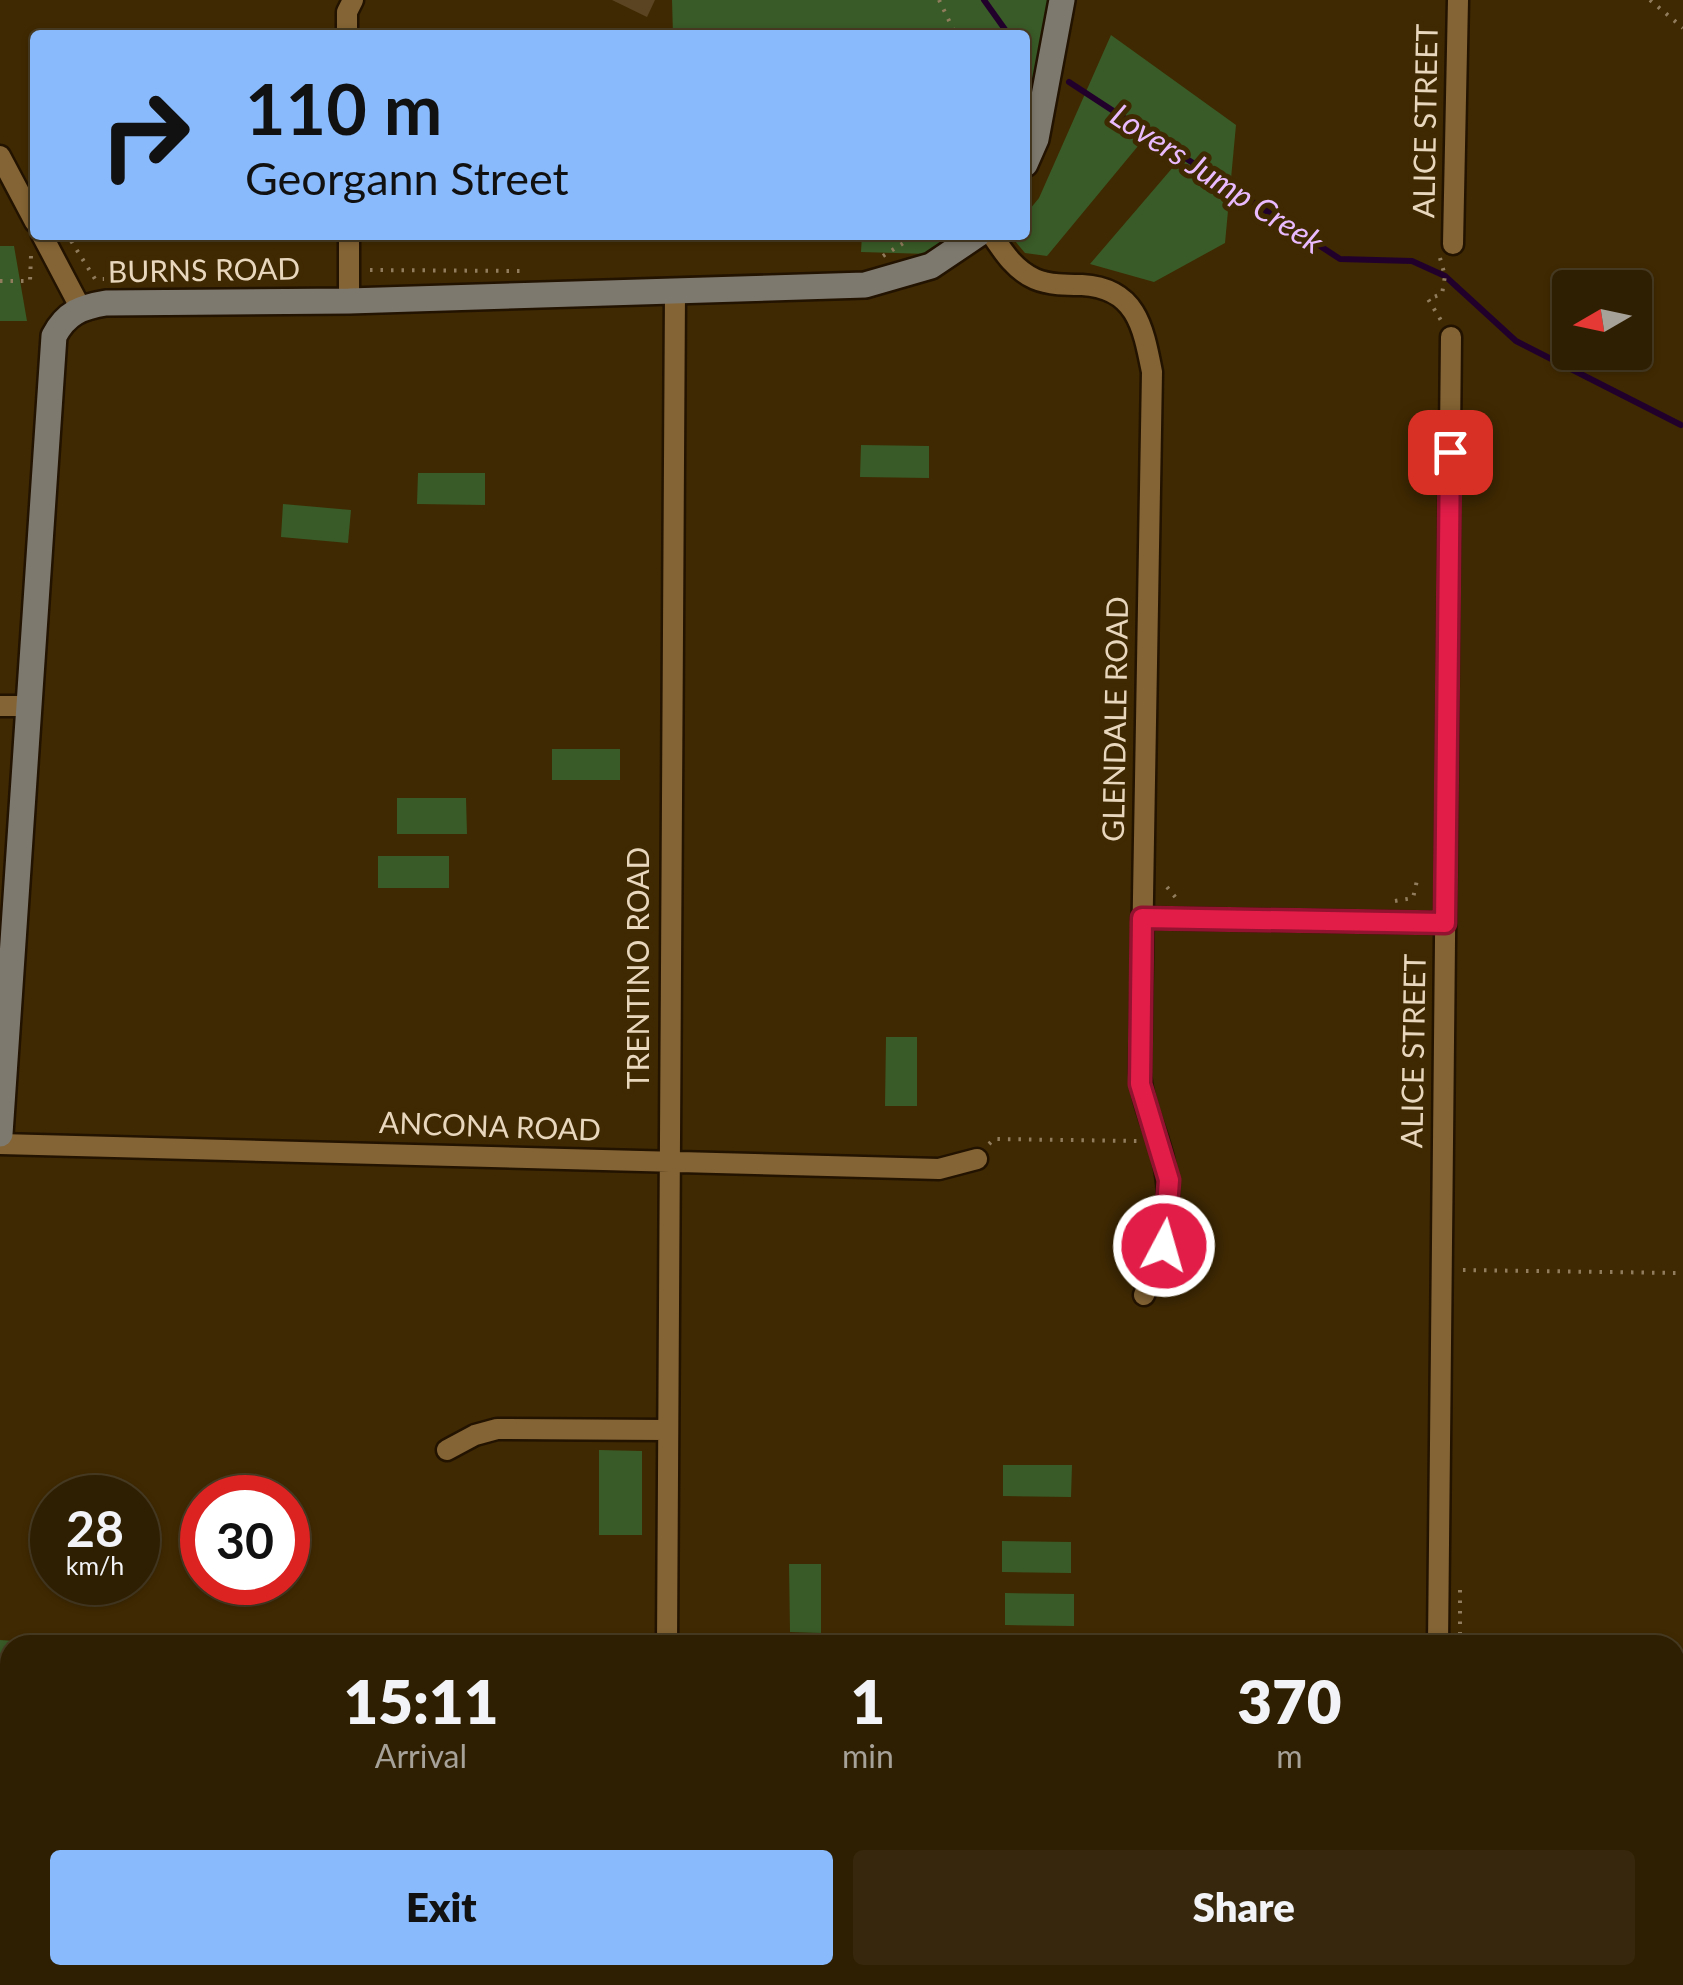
<!DOCTYPE html>
<html lang="en">
<head>
<meta charset="utf-8">
<style>
	body { margin:0; font-family:Lato,sans-serif; background:#37270c; color:#f1f3f6; height:100vh; display:flex; flex-direction:column; font-size:38px; white-space:nowrap }
	* { box-sizing:border-box; margin:0 }
	p { font-size:32px; color:#a7a299 }
	.icon { flex:none; width:55px; height:55px; fill:none; stroke:currentColor; stroke-width:2; stroke-linecap:round; stroke-linejoin:round }
	.map { position:relative; flex:1; overflow:hidden }
	.drawer { position:absolute; left:0px; top:1635px; width:1685px; height:350px; display:flex; flex-direction:column; background:#2f1f02; border-radius:30px 30px 0 0; box-shadow:0 2px 8px #0004,0 0 0 2px #4a3d24 }
	.drawer>* { flex:none }
	.top-card { position:absolute; left:30px; top:30px; width:1000px; height:210px; border-radius:10px; box-shadow:0 2px 8px #0004,0 0 0 2px #4a3d24; background:#89bafc; color:#111; overflow:hidden }
	.needle { width:65px; rotate:261deg }
	.fabs { position:absolute; left:1552px; top:270px; display:grid; gap:20px }
	.fabs a { display:grid; place-items:center; width:100px; height:100px; border-radius:10px; background:#2f1f02; box-shadow:0 2px 8px #0004,0 0 0 2px #4a3d24; font-size:50px }
	.speed { position:absolute; left:30px; top:1475px; display:flex; gap:20px; font-size:50px; font-weight:700; text-align:center }
	.speed>* { display:grid; place-content:center; width:130px; height:130px; border-radius:50%; background:#2f1f02; box-shadow:0 2px 8px #0004,0 0 0 2px #4a3d24; line-height:1 }
	.speed small { font-size:25px; font-weight:400 }
	.speed .limit { border:15px solid #d22; background:#fff; color:#111 }
	.pin { position:absolute; display:grid; place-items:center; width:85px; height:85px; color:#fff; margin:-42px; border-radius:20px; box-shadow:0 5px 15px #0006 }
	.me { position:absolute; width:110px; margin:-55px; rotate:6deg; stroke-linejoin:round; filter:drop-shadow(0 0 8px #0008) }
	.turn { display:flex; align-items:center; gap:35px; height:210px; padding:0 50px; font-size:45px }
	.turn .icon { width:130px; height:130px; stroke-width:2.5 }
	.turn b { display:block; font-size:70px; line-height:85px }
	.eta { display:flex; justify-content:space-evenly; align-items:center; height:170px; text-align:center }
	.eta b { font-size:60px; font-weight:800; line-height:70px }
	.action { display:flex; gap:20px; margin-top:auto; padding:20px 50px }
	.action a { flex:1; height:115px; border-radius:10px; background:#89bafc; color:#111; font-size:40px; font-weight:800; line-height:115px; text-align:center }
	.action a+a { background:#37270c; color:#f1f3f6 }
	.map>svg:first-child { display:block }
</style>
</head>
<body>
<div class="map">
<svg width="1683" height="1985" viewBox="0 0 1683 1985">
	<rect width="100%" height="100%" fill="#3f2902"/>
	<path fill="#395b27" d="M672,0H1050L1025,141V35H673Z
		M1111,35L1236,125L1225,243L1154,282L1090,264L1174,166L1143,140L1047,256L1025,253L1010,235H1025V215L1039,198Z
		M862,235H968L928,254L861,252Z
		M0,246H14L27,321H0Z
		M861,445L929,446V478L860,477Z
		M418,473H485V505L417,504Z
		M283,504L351,510L348,543L281,537Z
		M552,749H620V780H552Z
		M397,798H466L467,834H397Z
		M378,856H449V888H378Z
		M886,1037H917V1106H885Z
		M599,1450L642,1451V1535H599Z
		M1003,1465H1072L1071,1497L1003,1496Z
		M1002,1541L1071,1542V1573L1002,1572Z
		M789,1564H821V1633L790,1632Z
		M1005,1593L1074,1594V1626L1005,1625Z
		M0,1640L70,1645H10V1975H209L0,1984Z"/>
	<g fill="none" stroke-linecap="round" stroke-linejoin="round">
		<path stroke="#21012c" stroke-width="6" d="M984,0L1009,35
			M1025,56L1027,59
			M1069,82L1340,259L1412,261L1445,276L1516,341L1681,425"/>
	</g>
	<path fill="#5b4422" d="M612,0H655L647,17Z"/>
	<g fill="none" stroke-linecap="round" stroke-linejoin="round">
		<g stroke="#221200" stroke-width="25">
			<path id="minor" d="M347,35V12L353,0
				M0,156L35,222
				M42,235L80,307
				M992,235C1004,253 1015,270 1035,279C1049,285 1067,285 1082,285C1136,288 1143,326 1152,372L1140,1072C1141,1096 1150,1117 1158,1141C1177,1197 1167,1242 1144,1295
				M1453,244L1458,0
				M349,301V235
				M0,706H29
				M1142,918L1445,923
				M0,1144L939,1169L977,1159
				M447,1450L475,1435L497,1429L666,1430
				M667,1645L675,292
				M1438,1645L1451,337
				M1434,1985L1435,1975"/>
		</g>
		<g stroke="#221200" stroke-width="30">
			<path id="secondary" d="M1025,164L1036,139L1062,0
				M0,1134L54,336C66,313 81,307 106,303L349,301L865,285L931,266L977,235
				M507,1985H724"/>
		</g>
		<path stroke="#917d5d" stroke-width="4" stroke-dasharray="2.5 8" stroke-linecap="butt" d="M939,0L956,35
			M1650,0L1683,28
			M64,238L68,236L95,279H104
			M883,256L916,235
			M1440,258L1445,276L1442,294L1428,299L1442,322
			M370,270L525,271
			M0,281H30L31,256
			M1167,887L1176,898
			M1395,901L1413,898L1418,876
			M989,1144L994,1139L1138,1141
			M1463,1270L1676,1273
			M1460,1645V1585
			M1457,1977V1975"/>
		<use href="#minor" stroke="#846434" stroke-width="20"/>
		<use href="#secondary" stroke="#7e796f" stroke-width="25"/>
	</g>
	<g fill="none" stroke-linecap="round" stroke-linejoin="round">
		<g stroke="#92132f" stroke-width="25">
			<path id="route" d="M1164,1246L1169,1180L1140,1084L1142,918L1445,923L1450,452"/>
		</g>
		<use href="#route" stroke="#e11d48" stroke-width="18"/>
	</g>
	<g text-anchor="middle" stroke-width="10" stroke-linejoin="round" paint-order="stroke">
		<g font-size="30" fill="#e8d6bd" stroke="#3f2902">
			<text transform="translate(1426 121) rotate(-89)" y="10">ALICE STREET</text>
			<text transform="translate(204 271) rotate(-1)" y="10">BURNS ROAD</text>
			<text transform="translate(1116 719) rotate(-89)" y="10">GLENDALE ROAD</text>
			<text transform="translate(639 968) rotate(-90)" y="10">TRENTINO ROAD</text>
			<text transform="translate(1414 1051) rotate(-89)" y="10">ALICE STREET</text>
			<text transform="translate(490 1127) rotate(2)" y="10">ANCONA ROAD</text>
		</g>
		<g font-size="32" font-style="italic" fill="#eabafe" stroke="#3f2902">
			<text transform="translate(1217 179) rotate(33)" y="11">Lovers Jump Creek</text>
		</g>
	</g>
</svg>
<div class="fabs">
<a><svg class="needle" viewBox="-14 -14 28 28"><path d="M0-13l5 13h-10z" fill="#e53935"/><path d="M0 13l5-13h-10z" fill="#a7a299"/></svg></a>
</div>
<div class="speed"><div>28<small>km/h</small></div><div class="limit">30</div></div>
<div class="pin" style="left:1450px;top:452px;background:#d93025"><svg class="icon" aria-label="arrive" viewBox="0 0 24 24"><path d="M6 21V4h12l-3 4 3 4H6"/></svg></div>
<svg class="me" style="left:1164px;top:1246px" viewBox="-20 -20 40 40"><circle r="17" fill="#e11d48" stroke="#fff" stroke-width="3"/><path d="M0-11L8 9 0 5-8 9z" fill="#fff"/></svg>
<div class="top-card">
<div class="turn"><svg class="icon" aria-label="right" viewBox="0 0 24 24"><path d="M7 20v-9h11M14 6l5 5-5 5"/></svg><div><b>110 m</b>Georgann Street</div></div>
</div>
<section class="drawer">
<div class="eta">
<div><b>15:11</b><p>Arrival</p></div>
<div><b>1</b><p>min</p></div>
<div><b>370</b><p>m</p></div>
</div>
<div class="action"><a>Exit</a><a>Share</a></div>
</section>
</div>
</body>
</html>
